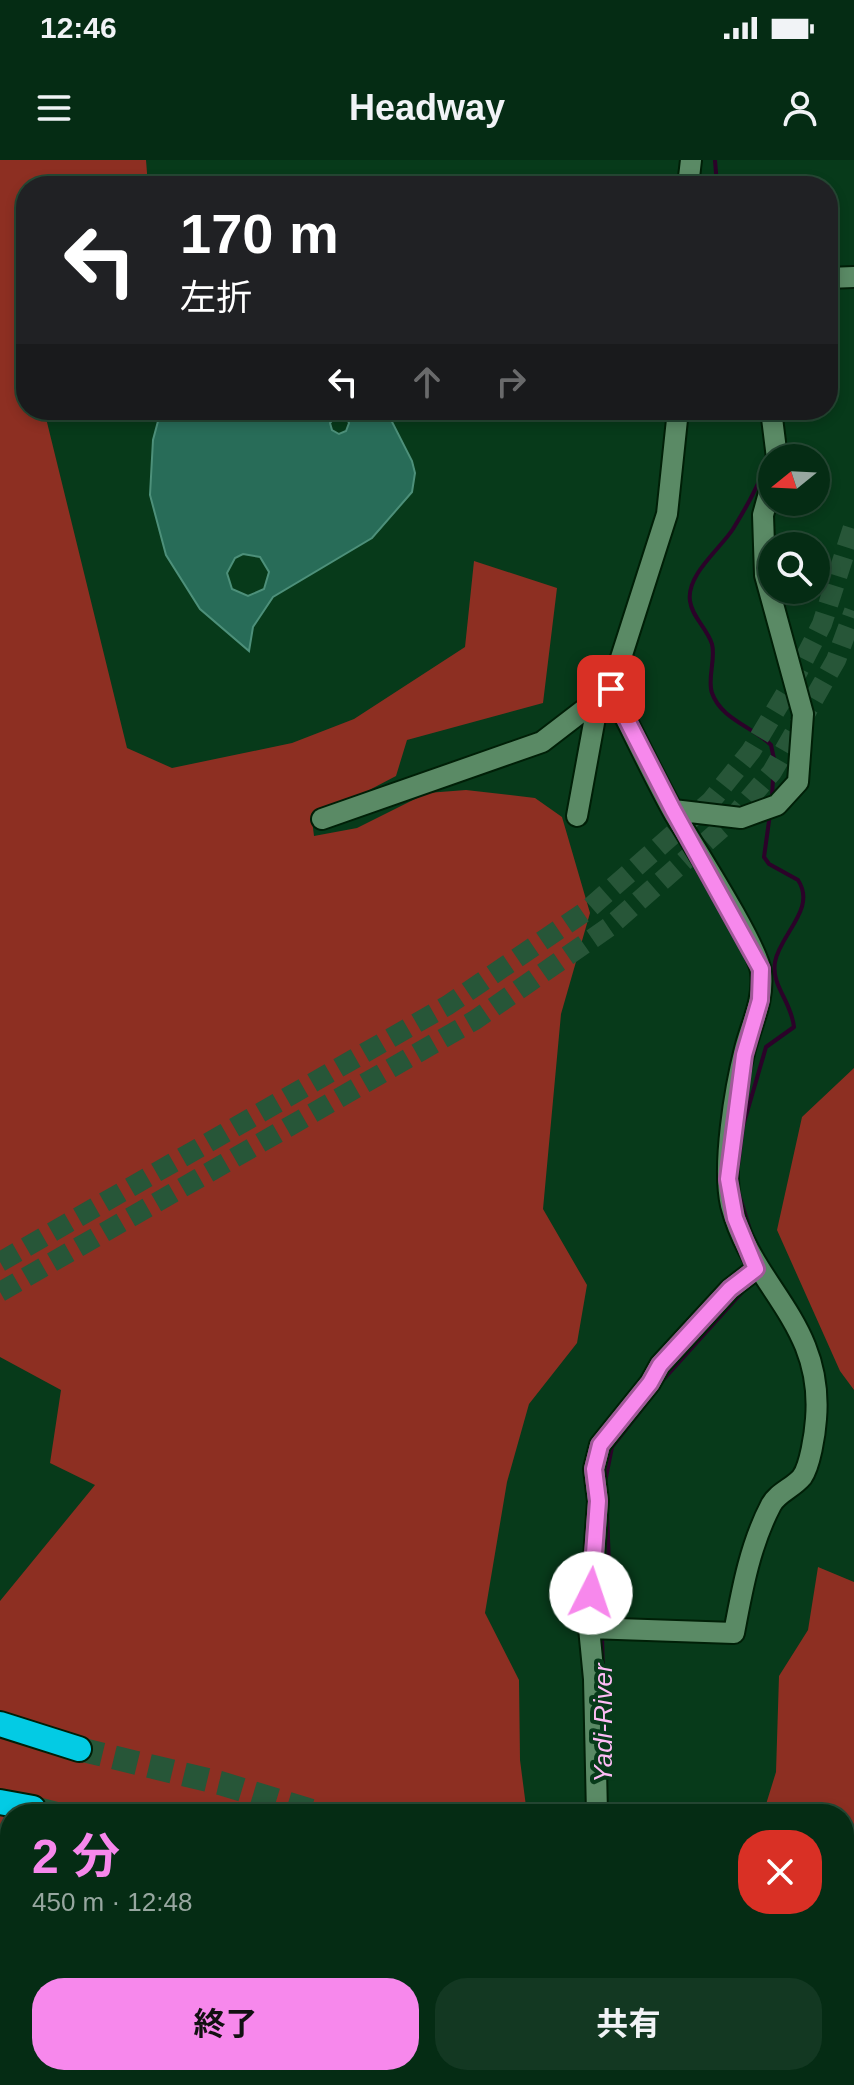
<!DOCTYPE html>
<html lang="ja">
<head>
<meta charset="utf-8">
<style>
	body { margin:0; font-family:Arial,"Noto Sans JP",sans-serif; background:#133822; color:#f1f3f6; height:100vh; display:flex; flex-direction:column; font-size:30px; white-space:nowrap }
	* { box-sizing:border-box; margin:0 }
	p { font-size:26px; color:#97a7a0 }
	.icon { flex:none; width:44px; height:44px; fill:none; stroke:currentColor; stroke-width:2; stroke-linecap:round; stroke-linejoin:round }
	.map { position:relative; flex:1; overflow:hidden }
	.side { position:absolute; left:0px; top:1644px; width:854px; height:282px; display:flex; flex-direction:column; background:#052c14; border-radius:32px 32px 0 0; box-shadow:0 4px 12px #0003,0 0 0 2px #264834 }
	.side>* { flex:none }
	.hud { position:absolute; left:16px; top:16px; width:822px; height:244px; border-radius:32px; box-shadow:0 4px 12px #0003,0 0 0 2px #264834; background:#202124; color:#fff; overflow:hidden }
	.needle { width:52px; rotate:252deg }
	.tools { position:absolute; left:758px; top:284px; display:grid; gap:16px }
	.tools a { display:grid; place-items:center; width:72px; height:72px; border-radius:50%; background:#052c14; box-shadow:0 4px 12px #0003,0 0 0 2px #264834; font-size:40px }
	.pin { position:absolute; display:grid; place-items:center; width:68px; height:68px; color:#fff; margin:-34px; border-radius:16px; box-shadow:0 4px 12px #0006 }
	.me { position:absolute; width:88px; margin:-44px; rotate:4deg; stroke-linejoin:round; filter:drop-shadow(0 0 6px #0008) }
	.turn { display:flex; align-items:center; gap:28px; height:168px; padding:0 32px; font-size:36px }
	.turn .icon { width:104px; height:104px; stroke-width:2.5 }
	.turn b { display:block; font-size:56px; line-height:68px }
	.lanes { display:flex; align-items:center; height:76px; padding:0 32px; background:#0003; justify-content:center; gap:40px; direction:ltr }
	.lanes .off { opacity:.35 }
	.round { display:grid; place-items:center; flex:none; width:84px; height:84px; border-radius:32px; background:#133822 }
	.head { display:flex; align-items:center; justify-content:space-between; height:136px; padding:0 32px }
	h1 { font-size:48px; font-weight:700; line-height:60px; color:#f788ec }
	.primary-button { display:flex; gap:16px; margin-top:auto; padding:16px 32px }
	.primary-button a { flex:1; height:92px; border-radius:32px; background:#f788ec; color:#111; font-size:32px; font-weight:700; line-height:92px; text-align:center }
	.primary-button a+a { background:#133822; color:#f1f3f6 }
	.status { display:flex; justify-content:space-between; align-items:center; height:56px; padding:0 40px; background:#052c14; direction:ltr }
	.status svg { height:22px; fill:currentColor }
	header { display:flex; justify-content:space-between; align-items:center; height:104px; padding:0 32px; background:#052c14; font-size:36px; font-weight:700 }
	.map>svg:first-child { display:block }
</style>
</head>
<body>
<div class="status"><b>12:46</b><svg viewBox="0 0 49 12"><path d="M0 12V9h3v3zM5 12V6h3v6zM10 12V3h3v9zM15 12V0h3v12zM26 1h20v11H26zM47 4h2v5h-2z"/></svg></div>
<header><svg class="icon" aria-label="menu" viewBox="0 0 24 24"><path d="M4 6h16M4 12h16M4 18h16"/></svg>Headway<svg class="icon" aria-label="person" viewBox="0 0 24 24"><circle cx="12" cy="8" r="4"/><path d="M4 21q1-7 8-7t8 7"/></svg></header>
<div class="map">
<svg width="854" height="1925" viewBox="0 0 854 1925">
	<rect width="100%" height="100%" fill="#073a1a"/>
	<path fill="#8d2f22" d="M0,0H146L148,26H26V250H44L127,588L172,608L292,583L354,559L465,487L474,401L557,428L543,543L407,580L396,616L312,660L314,676L357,668L427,633L466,630L535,638L562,657L590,753L561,854L543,1049L587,1125L577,1183L529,1244L507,1322L485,1453L519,1520L520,1600L527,1654H10V1916H545V1925H0V1441L95,1325L50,1303L61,1230L0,1197Z
		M854,908V1230L840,1211L777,1070L802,957Z
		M818,1407L854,1422V1925H846L844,1654H763L776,1612L779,1516L808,1470Z"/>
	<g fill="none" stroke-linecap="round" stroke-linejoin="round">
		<path stroke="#2b0229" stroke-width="4" d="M715,0L717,26
			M768,296C761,322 747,346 733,369C720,389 686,415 690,441C692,457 707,468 712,484C716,499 707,519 712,533C721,559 753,567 771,585L774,599L772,637
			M738,1006L743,966L766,887L794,867C791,840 771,826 775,802C780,774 817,749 798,720L769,704L764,697L770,654
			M738,1031L752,1076
			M663,1220L745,1129
			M605,1322L612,1287L656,1231
			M603,1461L609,1406L607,1351
			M602,1474L604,1561
			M669,1916L674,1925"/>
	</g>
	<path fill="#286c58" stroke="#4d907a" stroke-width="2" fill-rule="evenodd" d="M161,250H386L412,301L415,313L412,332L372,378L273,437L253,467L249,491L200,449L166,395L150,335L153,280ZM338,254L346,256L349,263L346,271L339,274L332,270L330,263ZM243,394L260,397L269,412L264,429L248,436L232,429L227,413L235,398Z"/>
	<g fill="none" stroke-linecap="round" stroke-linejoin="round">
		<path stroke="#275638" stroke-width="20" stroke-dasharray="20 10" stroke-linecap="butt" d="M0,1102L448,845L586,751L711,641L751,591L792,523L822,464L854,364
			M0,1132L475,860L609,767L730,661L772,612L836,500L854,451"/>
		<path stroke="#275638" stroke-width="24" stroke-dasharray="24 12" stroke-linecap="butt" d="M79,1589L220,1623L322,1654
			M33,1648L57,1654
			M844,1838L854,1842
			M844,1912L854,1916"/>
		<g stroke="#001f07" stroke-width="24">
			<path id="minor" d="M688,26L691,0
				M828,118L854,117
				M771,250L777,298
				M673,650L741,658L777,645L798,622L803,554L765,415L763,355L772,322
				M577,656L598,541
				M322,659L542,582L611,529L667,354L678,250
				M589,1468L734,1473C742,1430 750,1385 771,1345C777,1333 793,1328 802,1317C810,1306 815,1274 816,1259C824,1162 752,1128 731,1045C722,1006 735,928 745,889C752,862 764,841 761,812C758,786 691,682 674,653C652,613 632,570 611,529
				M597,1654L594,1519L589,1468L598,1341L594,1309L600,1285L650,1223L660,1205L730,1129L756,1109
				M659,1916L660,1925"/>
		</g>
		<g stroke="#001f07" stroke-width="28">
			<path id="highway" d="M0,1564L79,1589
				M0,1642L33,1648"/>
		</g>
		<use href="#minor" stroke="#5a8a65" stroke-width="20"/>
		<use href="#highway" stroke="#03cbe4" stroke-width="24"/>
	</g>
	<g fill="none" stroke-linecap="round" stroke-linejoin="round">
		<g stroke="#a15899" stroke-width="20">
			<path id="route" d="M591,1433L598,1341L594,1309L600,1285L650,1223L660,1205L730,1129L756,1109L735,1058L728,1019L744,895L760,840L761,809L673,650L611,529"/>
		</g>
		<use href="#route" stroke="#f788ec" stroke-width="14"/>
	</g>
	<g text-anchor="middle" stroke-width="8" stroke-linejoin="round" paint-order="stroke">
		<g font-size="26" font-style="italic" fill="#febcf6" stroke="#073a1a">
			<text transform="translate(603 1563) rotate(-90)" y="9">Yadi-River</text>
		</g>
	</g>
</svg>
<div class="tools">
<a><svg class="needle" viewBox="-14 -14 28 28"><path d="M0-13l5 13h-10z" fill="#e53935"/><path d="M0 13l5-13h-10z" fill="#97a7a0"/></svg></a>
<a><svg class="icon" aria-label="search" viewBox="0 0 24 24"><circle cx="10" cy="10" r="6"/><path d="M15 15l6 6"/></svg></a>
</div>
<div class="pin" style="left:611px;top:529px;background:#d93025"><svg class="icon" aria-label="arrive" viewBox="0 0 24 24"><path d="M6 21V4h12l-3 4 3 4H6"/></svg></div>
<svg class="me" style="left:591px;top:1433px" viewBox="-20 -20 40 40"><circle r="19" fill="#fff"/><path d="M0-13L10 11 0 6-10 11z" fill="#f788ec"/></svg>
<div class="hud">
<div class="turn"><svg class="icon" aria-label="left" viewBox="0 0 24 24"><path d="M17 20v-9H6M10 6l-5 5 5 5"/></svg><div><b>170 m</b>左折</div></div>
<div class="lanes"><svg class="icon" aria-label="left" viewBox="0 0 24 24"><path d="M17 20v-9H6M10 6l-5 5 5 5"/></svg><svg class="icon off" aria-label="ahead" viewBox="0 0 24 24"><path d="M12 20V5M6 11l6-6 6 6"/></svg><svg class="icon off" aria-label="right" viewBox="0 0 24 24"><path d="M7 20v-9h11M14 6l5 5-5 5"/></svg></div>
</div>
<section class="side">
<div class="head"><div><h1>2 分</h1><p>450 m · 12:48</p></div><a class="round" style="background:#d93025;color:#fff"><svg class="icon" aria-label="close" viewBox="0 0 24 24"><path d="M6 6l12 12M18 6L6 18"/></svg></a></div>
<div class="primary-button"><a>終了</a><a>共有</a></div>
</section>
</div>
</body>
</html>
